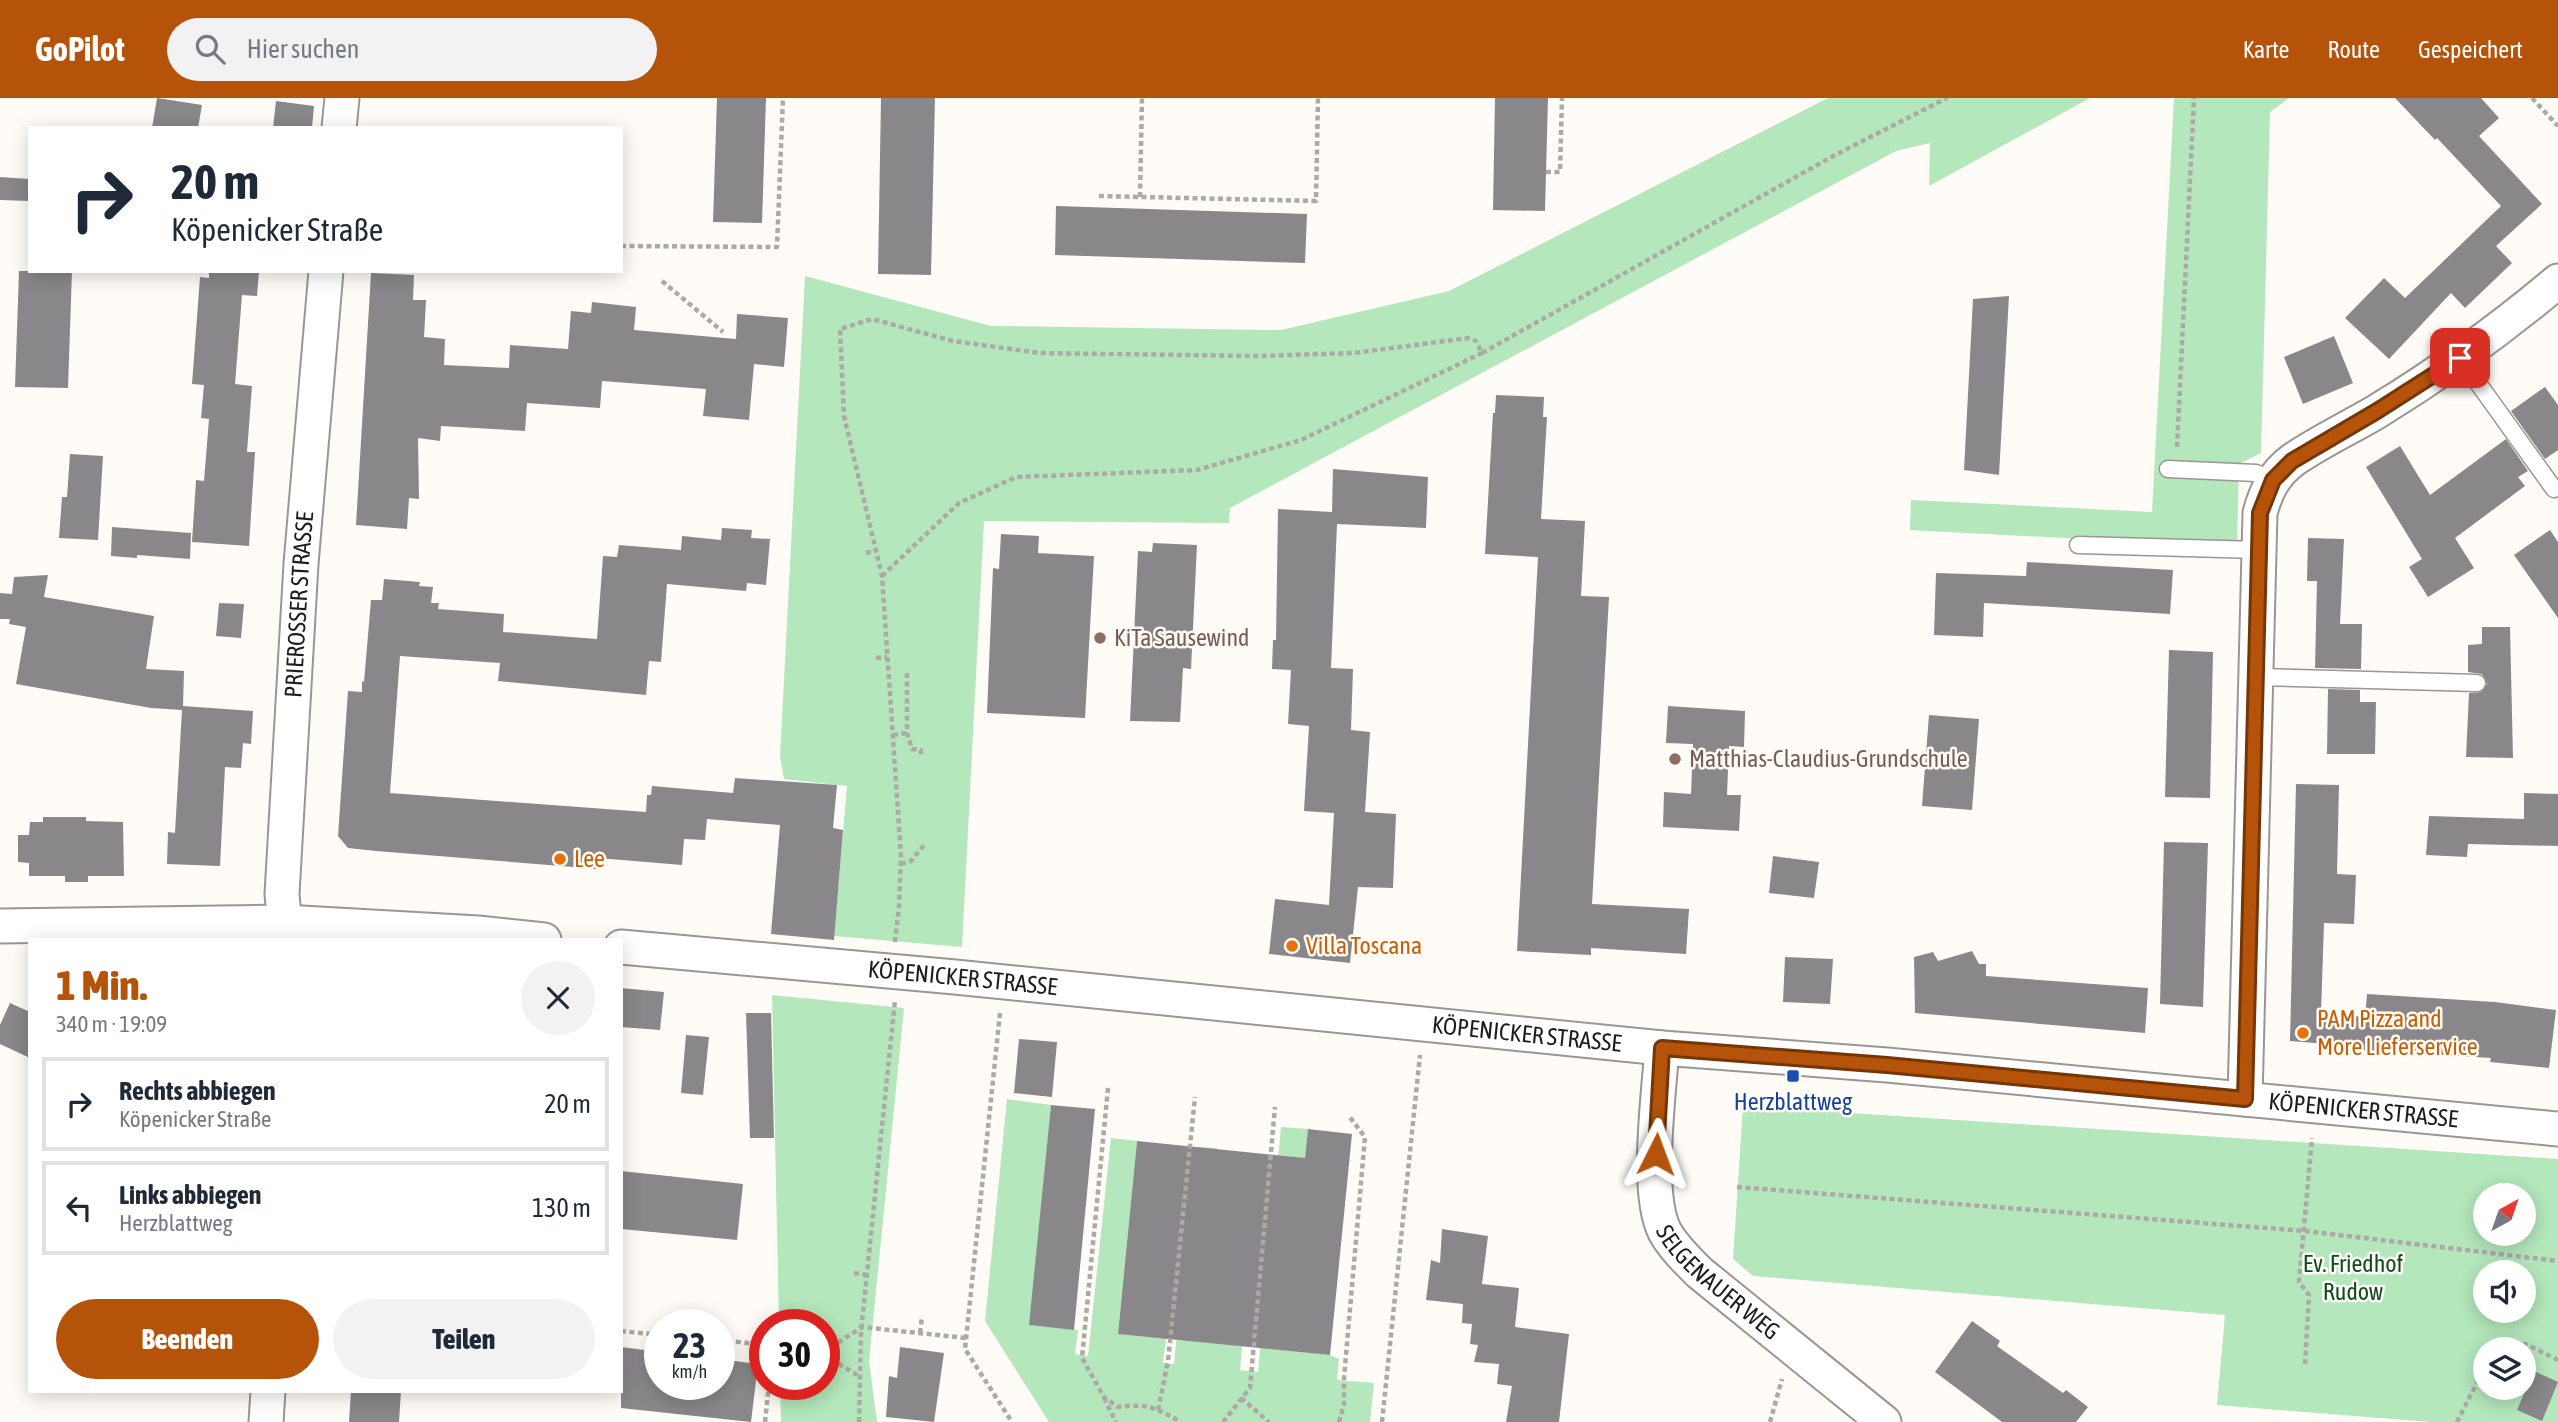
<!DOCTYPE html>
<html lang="de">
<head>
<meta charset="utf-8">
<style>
	body { margin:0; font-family:"Asap Condensed",sans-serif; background:#f2f2f3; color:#1f2937; height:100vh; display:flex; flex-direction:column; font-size:26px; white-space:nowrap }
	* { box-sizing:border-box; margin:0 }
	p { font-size:23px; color:#747a83 }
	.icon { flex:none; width:38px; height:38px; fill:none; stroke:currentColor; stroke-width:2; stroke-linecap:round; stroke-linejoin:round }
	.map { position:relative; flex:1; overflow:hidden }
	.details { position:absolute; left:28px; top:840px; width:595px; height:455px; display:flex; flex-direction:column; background:#fff; border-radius:0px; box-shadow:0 4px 18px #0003 }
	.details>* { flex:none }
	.hud { position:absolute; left:28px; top:28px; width:595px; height:147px; border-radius:0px; box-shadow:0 4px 18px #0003; background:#fff; color:#1f2937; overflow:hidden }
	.needle { width:46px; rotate:40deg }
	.tools { position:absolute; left:2473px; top:1085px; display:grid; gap:14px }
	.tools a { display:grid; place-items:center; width:63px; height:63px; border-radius:50%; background:#fff; box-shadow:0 4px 18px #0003; font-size:35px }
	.speed { position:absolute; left:644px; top:1211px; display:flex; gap:14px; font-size:35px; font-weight:700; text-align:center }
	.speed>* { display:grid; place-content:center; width:91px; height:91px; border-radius:50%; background:#fff; box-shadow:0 4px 18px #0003; line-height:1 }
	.speed small { font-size:18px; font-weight:400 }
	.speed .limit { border:10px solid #d22; background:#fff; color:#111 }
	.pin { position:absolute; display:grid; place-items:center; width:60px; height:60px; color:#fff; margin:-30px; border-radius:14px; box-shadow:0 4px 10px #0006 }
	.me { position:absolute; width:77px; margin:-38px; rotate:3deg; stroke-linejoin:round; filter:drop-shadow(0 0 5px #0008) }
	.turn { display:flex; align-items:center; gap:24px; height:147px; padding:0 28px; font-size:32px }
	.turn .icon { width:91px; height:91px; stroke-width:2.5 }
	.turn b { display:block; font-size:49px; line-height:60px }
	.round { display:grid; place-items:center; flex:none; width:74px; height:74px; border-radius:37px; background:#f2f2f3 }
	.headline { display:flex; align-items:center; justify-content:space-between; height:119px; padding:0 28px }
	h1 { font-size:42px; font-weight:800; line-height:52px; color:#b45309 }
	.cta { display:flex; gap:14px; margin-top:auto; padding:14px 28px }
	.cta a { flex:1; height:80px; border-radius:42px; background:#b45309; color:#fff; font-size:28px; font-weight:800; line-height:80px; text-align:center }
	.cta a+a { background:#f2f2f3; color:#1f2937 }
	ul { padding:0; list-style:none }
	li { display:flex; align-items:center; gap:21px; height:94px; margin:0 14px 10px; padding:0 14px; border:4px solid #e0e1e3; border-radius:0px }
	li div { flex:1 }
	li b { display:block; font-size:26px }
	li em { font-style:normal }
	header { display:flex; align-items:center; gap:42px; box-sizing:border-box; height:98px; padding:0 35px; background:#b45309; color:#fff }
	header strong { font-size:33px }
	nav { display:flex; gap:38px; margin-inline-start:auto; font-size:24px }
	.search { width:490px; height:63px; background:#f2f2f3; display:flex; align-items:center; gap:18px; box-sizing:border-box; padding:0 24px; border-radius:38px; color:#747a83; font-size:26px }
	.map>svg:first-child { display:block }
</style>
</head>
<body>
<header>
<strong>GoPilot</strong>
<div class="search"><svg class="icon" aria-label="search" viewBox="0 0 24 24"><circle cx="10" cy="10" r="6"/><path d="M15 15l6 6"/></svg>Hier suchen</div>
<nav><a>Karte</a><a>Route</a><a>Gespeichert</a></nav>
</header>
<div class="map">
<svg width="2558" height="1324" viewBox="0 0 2558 1324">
	<rect width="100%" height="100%" fill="#fffbf7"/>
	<path fill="#b4e7bb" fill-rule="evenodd" d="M1828,0H2090L1929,88L1930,45L1896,53L1230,410L1229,425L984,423L962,849L834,838L847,688L784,681L780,659L805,178L991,228L1281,232L1449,193Z
		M2174,0H2289L2270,14L2261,355L2239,366L2237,449L1910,432L1911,402L2152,414Z
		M772,897L904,910L869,1263L877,1324H781L780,1286H824V1227H779Z
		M1007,1001L1051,1007L1030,1227L1078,1232L1075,1256L1088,1258L1111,1040L1137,1043L1118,1235L1166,1240L1163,1265L1174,1266L1195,1049L1217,1050L1198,1243L1242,1248L1240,1272L1258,1274L1281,1029L1308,1031L1286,1252L1330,1257L1339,1261L1337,1282L1374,1285L1370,1324H1049L985,1223Z
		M1743,1008L2558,1061V1324H2431L2217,1307L2225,1217L1753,1178L1733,1161ZM2485,1097H2524V1136H2485ZM2485,1174H2524V1213H2485ZM2485,1251H2524V1290H2485Z"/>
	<path fill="#8a878b" d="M157,0L202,7L198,30H152Z
		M717,0H766L762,125L713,124Z
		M881,0H935L931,177L878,176Z
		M1495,0H1548L1545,113L1493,112Z
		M2395,0H2481L2499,20L2479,38L2542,106L2496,148L2512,165L2465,210L2451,195L2389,261L2345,220L2384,180L2405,200L2501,108L2437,40L2435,42Z
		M276,3L314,8L312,30H273Z
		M0,79L30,81V103L0,102Z
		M1056,108L1307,116L1305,165L1055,157Z
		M19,173H72L68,290L15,289Z
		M209,173H259L257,198L242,197L235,286L252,288L247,354H255L249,448L192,444L196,382L204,383L209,321L201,320L204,287L192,286L200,179L209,180Z
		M371,175L414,177L413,202H426L424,239L445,241L444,267L509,270L510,247L568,251L571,213L591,215L592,204L636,209L634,232L736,241L737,216L788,220L784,269L754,266L749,322L703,318L706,291L602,283L600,310L527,305L525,333L441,328L440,343L418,340L419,401L409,400L407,431L356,427Z
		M2009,198L1999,377L1964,372L1973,201Z
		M2334,238L2353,285L2303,306L2284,259Z
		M2545,289L2558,307V352L2545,361L2511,313Z
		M1496,297L1544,299L1543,319H1547L1541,421L1585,423L1581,498L1609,499L1592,806L1689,811L1686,856L1591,850V857L1517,853L1538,459L1485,456L1493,315H1495Z
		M2506,341L2528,373L2518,379L2525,388L2455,440L2474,470L2428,499L2409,469L2422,461L2366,369L2400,348L2430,397Z
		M70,356L103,358L98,442L59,440L62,399H67Z
		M1333,371L1428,379L1426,430L1337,426L1331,570L1353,571L1351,632L1370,634L1365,714L1396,716L1393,790L1358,789L1350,865L1269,856L1275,801L1329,807L1334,715L1304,713L1309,628L1288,626L1291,572L1272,571L1273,542H1276L1278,411L1332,414Z
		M112,429L191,435L190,461L137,457V460L111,458Z
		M722,430L752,432L751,440L770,441L766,487L747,485L746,493L667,486L661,564L649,563L646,597L498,583L500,565L400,558L390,695L646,714L647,697H651L652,688L733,695L735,680L837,687L833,730L843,732L834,842L771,836L780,727L707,721L705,742L684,741L682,767L598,760V771L376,753L348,750L338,738L348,593L362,594V583L364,584L371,502H382L384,481L420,484L419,488L433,489L431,505H439L438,511L504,516L503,534L597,541L603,458L617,459L619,447L681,452L682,438L721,442Z
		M2550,432L2558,444V520L2514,457Z
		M1001,436L1039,438L1038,455L1094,458L1085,620L987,615L993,470L999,471Z
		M2308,440L2344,441L2340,526H2362L2361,571L2315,570L2317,483H2307Z
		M1153,445L1197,447L1191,571L1183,570L1180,624L1130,623L1138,453L1152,454Z
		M2027,464L2173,472L2170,516L1984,505L1983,539L1934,537L1936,475L2026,478Z
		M48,477L44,499L154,518L146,571L184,573L183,608L253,613L251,646L243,645L241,670L225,669L220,768L167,766L168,734L175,735L182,612L151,610L16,586L26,529L9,526L10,521H0V495L12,496L14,479Z
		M219,505L244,506L241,540L216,538Z
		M2482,529H2510L2513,660L2466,659L2469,595L2481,594L2487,586L2482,576L2468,574V547L2482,546Z
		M2169,552L2213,554L2210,700L2165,699Z
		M2328,591L2360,592V604H2376L2375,656H2327Z
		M1668,608L1745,613L1744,649L1729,648L1727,697H1741L1739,733L1663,729L1664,694L1691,696L1693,646L1666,645Z
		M1929,617L1979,621L1972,712L1922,708Z
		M2296,686L2339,687L2337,776L2356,777L2354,826L2324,825L2321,915L2365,919L2367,896L2495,904L2556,912L2549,970L2490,964L2491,960L2363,952V949L2290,943Z
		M2524,695L2558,696V748L2468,746L2467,759L2426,757L2429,718L2524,721Z
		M43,719H86V723L123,724L124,778H88V784H65V778H29V765L18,764V737H29L30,724H43Z
		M2164,744L2208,745L2203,909L2160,906Z
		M1773,758L1819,764L1814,800L1769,795Z
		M1972,853L1979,866H1986V878L2148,890L2145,935L1915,915L1914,859L1933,854L1938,863Z
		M1785,859L1833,861L1830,906L1783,904Z
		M621,890L664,894L660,932L621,929Z
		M10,905L30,914V960L0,946V927Z
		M746,915H771L774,1040H750Z
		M686,937L709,939L703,997L681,995Z
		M1019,941L1057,944L1052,999L1014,995Z
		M1051,1007L1095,1011L1074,1232L1029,1227Z
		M1308,1031L1352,1036L1330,1257L1118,1236L1137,1043L1305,1060Z
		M621,1073L743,1086L737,1142L621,1131Z
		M1442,1131L1488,1138L1482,1186L1519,1190L1515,1229L1569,1236L1559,1324H1506L1512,1288L1497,1286L1499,1266L1474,1264L1478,1247L1470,1246L1472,1226L1462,1225L1463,1206L1426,1202L1431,1162L1440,1165Z
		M1972,1223L2000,1243L1997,1248L2063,1295L2066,1292L2088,1309L2076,1324H2002L1935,1274Z
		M621,1249L660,1254V1286H719V1261L758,1266L751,1324L621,1310Z
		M900,1249L944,1255L934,1324L886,1319L889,1278L897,1280Z
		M2534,1273L2558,1284L2542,1323L2517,1312Z
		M351,1293H401L399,1324H349Z"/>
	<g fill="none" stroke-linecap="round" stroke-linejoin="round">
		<g stroke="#9a9693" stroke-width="19">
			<path id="service" d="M2460,260L2554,391
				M2168,371L2256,375L2273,382
				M2078,447L2259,452
				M2256,579L2477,585"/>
		</g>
		<g stroke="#9a9693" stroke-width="37">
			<g id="minor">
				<path d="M339,30L342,0"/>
				<path d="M0,828L284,824L478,835L544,842"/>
				<path id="s1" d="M286,842L282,796L301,466L326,173"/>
				<path id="s2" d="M621,849L955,879L1662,950L1887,967L2558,1031"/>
				<path id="s3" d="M1662,950C1659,995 1645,1096 1665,1134C1674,1150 1687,1162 1700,1175L1884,1324"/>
				<path d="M2245,1001L2260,415C2266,393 2274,376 2293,362C2319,344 2349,330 2376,314C2440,275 2501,231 2558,183"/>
				<path d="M266,1324L268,1293"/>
			</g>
		</g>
		<path stroke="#aca9a6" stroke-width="4.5" stroke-dasharray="5 3.5" stroke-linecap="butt" d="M2532,0L2558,28
			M1546,74H1560L1562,0
			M1099,98L1316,103L1318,0
			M1140,99L1142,0
			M621,148L777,149L783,0
			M662,183L723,234
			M2177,349L2194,0
			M866,455L876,453
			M882,478L959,405L1016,379L1197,372L1301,342L1482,255
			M876,560L887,559
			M907,575V635L912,651L921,652V658
			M893,637L907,635
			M901,766L911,763L925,746
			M895,844L899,808L901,758L882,478L844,318L840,231L872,221L953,243L1039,255L1256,258L1354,255L1468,240L1476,243L1482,255L1835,57L1947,0
			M1000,915L965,1251L1012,1324
			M1108,990L1082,1260L1104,1299L1118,1309C1148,1305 1156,1310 1181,1324
			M1737,1089L2305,1133L2558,1163
			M854,1175L868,1177
			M621,1233L660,1237
			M920,1235L922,1218
			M719,1242L765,1247
			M2498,1251L2526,1246L2558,1262
			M824,1254L862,1229L966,1240
			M824,1257L859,1278
			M2305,1266L2309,1197L2299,1184L2312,1040
			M1104,1300L1116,1324
			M1241,1300L1269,1324
			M1158,1312L1168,1263L1195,999
			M765,1324L769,1286
			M859,1324L861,1234L895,902
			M1223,1324L1250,1290L1275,1009
			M1339,1324L1344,1306V1280L1365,1039L1349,1018
			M1382,1324L1420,957
			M1770,1324L1782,1281
			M2457,1324L2485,1269"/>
		<use href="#service" stroke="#fff" stroke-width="16"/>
		<use href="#minor" stroke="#fff" stroke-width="33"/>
	</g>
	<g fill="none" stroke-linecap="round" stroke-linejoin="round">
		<g stroke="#753606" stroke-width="18">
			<path id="route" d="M1656,1056L1662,950L1887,967L2245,1001L2260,415L2273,382L2292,363L2377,313L2460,260"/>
		</g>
		<use href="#route" stroke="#b45309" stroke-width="12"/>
	</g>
	<g fill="#8d6e63" stroke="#fffbf7" stroke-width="2.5">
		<circle cx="1100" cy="540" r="7"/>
		<circle cx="1675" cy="661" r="7"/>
	</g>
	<g fill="#e8710a" stroke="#fffbf7" stroke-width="2.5">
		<circle cx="560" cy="761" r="7"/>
		<circle cx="1292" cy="848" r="7"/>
		<circle cx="2303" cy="935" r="7"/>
	</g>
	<rect fill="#1a4fb4" stroke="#fffbf7" stroke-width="2.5" x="1786" y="971" width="14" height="14" rx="3.5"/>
	<g text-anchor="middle" stroke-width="5" stroke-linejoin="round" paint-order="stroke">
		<g font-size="24" fill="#1e1d1b" stroke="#fffbf7">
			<text dy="8" stroke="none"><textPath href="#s1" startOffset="336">PRIEROSSER STRASSE</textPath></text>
			<text dy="8" stroke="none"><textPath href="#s2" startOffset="343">KÖPENICKER STRASSE</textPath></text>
			<text dy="8" stroke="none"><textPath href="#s2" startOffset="910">KÖPENICKER STRASSE</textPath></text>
			<text dy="8" stroke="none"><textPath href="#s2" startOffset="1750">KÖPENICKER STRASSE</textPath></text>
			<text dy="8" stroke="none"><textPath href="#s3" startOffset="259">SELGENAUER WEG</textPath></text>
		</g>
		<g font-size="24" fill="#785e54" stroke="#fffbf7" text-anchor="start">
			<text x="1114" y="548">KiTa Sausewind</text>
			<text x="1689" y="669">Matthias-Claudius-Grundschule</text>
		</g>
		<g font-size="24" fill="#c56008" stroke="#fffbf7" text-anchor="start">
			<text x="574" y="769">Lee</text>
			<text x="1306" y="856">Villa Toscana</text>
			<text x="2317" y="929">PAM Pizza and<tspan x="2317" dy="28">More Lieferservice</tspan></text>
		</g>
		<g font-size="24" fill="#164399" stroke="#fffbf7">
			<text x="1793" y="1012">Herzblattweg</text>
		</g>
		<g font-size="24" fill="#0d4c20" stroke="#fffbf7">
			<text x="2353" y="1174">Ev. Friedhof<tspan x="2353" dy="28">Rudow</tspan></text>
		</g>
	</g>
</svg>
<div class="tools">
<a><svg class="needle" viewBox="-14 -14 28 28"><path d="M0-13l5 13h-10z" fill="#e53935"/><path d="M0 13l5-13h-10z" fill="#747a83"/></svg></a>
<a><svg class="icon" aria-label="sound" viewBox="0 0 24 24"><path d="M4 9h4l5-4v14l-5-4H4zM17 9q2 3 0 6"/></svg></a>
<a><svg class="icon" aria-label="layers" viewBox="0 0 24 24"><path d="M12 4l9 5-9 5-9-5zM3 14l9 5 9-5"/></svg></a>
</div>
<div class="speed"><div>23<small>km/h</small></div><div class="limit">30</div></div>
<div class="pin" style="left:2460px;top:260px;background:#d93025"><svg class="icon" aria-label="arrive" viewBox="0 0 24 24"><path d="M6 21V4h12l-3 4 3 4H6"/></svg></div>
<svg class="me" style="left:1656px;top:1056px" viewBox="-20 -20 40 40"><path d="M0-17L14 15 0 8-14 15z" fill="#b45309" stroke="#fff" stroke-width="4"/></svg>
<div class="hud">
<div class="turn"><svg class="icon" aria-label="right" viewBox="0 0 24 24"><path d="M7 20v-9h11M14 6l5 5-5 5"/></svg><div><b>20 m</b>Köpenicker Straße</div></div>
</div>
<section class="details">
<div class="headline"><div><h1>1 Min.</h1><p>340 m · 19:09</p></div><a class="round"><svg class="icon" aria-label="close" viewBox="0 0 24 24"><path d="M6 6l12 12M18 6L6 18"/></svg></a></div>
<ul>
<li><svg class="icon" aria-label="right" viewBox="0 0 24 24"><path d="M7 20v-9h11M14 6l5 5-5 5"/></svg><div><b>Rechts abbiegen</b><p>Köpenicker Straße</p></div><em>20 m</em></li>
<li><svg class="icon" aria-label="left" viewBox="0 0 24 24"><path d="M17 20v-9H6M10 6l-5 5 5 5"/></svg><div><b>Links abbiegen</b><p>Herzblattweg</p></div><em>130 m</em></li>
</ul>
<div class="cta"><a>Beenden</a><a>Teilen</a></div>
</section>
</div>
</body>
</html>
